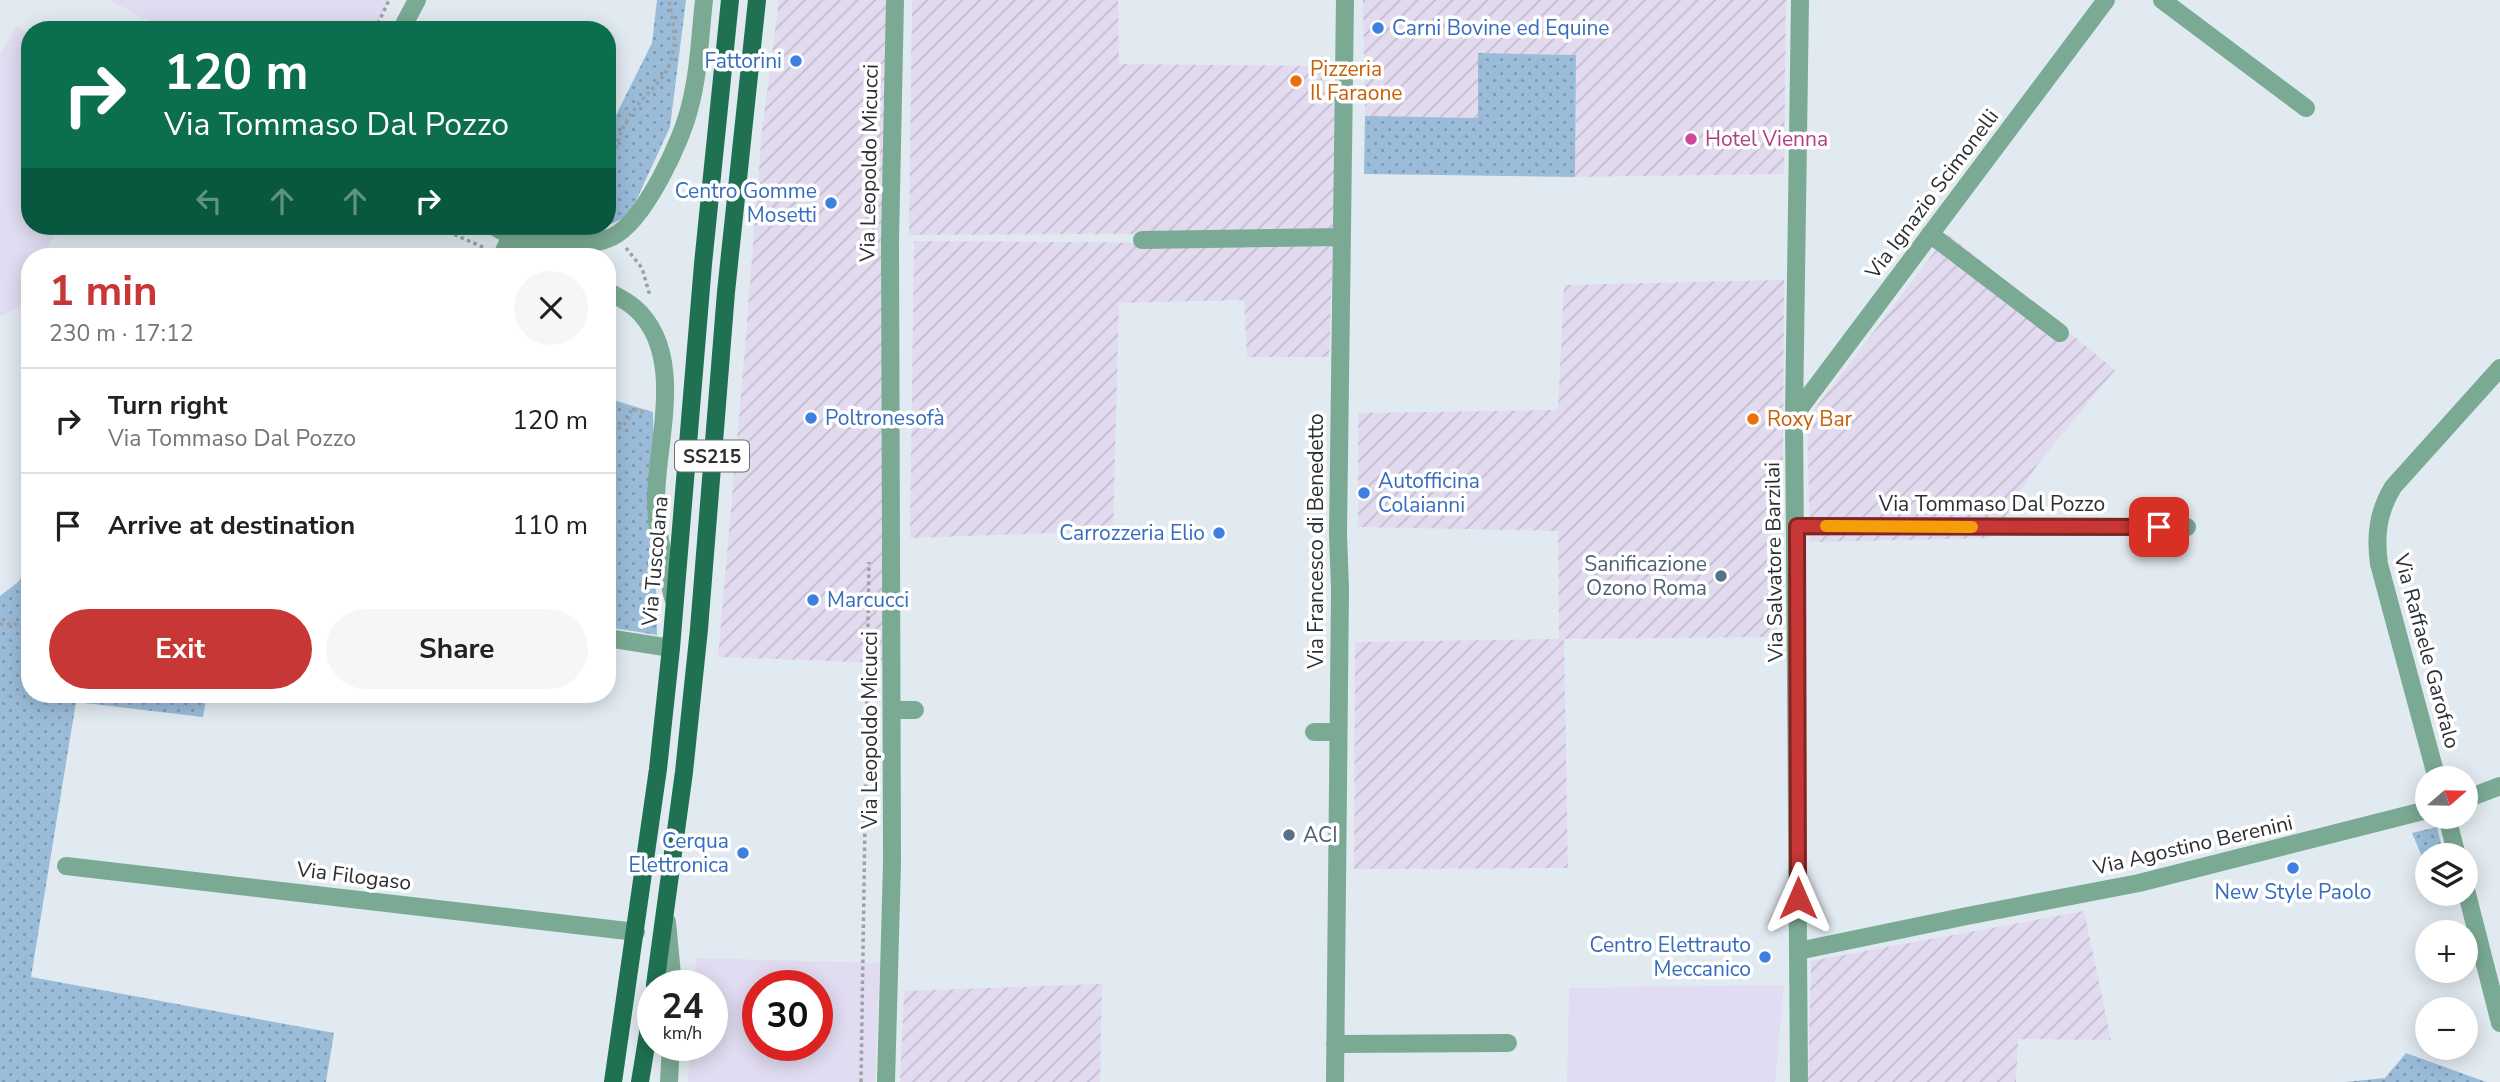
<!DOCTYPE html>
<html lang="en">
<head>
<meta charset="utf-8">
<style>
	body { margin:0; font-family:"Nunito Sans",sans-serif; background:#f6f6f6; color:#202124; height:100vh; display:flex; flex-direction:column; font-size:26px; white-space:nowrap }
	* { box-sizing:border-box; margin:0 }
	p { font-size:23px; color:#757577 }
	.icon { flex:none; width:38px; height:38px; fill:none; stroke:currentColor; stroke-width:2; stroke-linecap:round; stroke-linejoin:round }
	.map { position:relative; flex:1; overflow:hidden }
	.sheet { position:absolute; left:21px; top:248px; width:595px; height:455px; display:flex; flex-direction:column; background:#fff; border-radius:28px; box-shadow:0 4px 18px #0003 }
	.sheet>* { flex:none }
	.banner { position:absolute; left:21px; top:21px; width:595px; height:214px; border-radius:28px; box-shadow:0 4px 18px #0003; background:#0b6e4f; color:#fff; overflow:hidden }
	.needle { width:46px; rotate:70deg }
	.fabs { position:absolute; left:2415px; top:766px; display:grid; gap:14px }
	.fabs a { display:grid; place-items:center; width:63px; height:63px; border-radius:50%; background:#fff; box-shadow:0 4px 18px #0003; font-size:35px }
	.speed { position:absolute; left:637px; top:970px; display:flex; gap:14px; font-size:35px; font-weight:700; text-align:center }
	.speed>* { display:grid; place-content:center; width:91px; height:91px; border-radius:50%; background:#fff; box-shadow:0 4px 18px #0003; line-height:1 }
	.speed small { font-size:18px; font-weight:400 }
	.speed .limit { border:10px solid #d22; background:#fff; color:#111 }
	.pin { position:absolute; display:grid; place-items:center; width:60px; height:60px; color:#fff; margin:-30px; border-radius:14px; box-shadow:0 4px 10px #0006 }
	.me { position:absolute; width:77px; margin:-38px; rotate:0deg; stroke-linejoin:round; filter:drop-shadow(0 0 5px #0008) }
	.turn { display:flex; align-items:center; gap:24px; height:147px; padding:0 28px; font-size:32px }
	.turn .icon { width:91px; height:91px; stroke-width:2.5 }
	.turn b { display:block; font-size:49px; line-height:60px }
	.lanes { display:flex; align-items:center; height:66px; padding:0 28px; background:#0003; justify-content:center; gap:35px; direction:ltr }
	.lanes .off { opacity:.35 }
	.round { display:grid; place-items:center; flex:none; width:74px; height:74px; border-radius:37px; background:#f6f6f6 }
	.headline { display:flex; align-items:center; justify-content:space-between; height:119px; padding:0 28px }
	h1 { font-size:42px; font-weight:700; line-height:52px; color:#c63735 }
	.action { display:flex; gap:14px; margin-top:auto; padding:14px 28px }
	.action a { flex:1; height:80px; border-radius:42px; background:#c63735; color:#fff; font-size:28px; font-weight:700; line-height:80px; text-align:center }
	.action a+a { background:#f6f6f6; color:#202124 }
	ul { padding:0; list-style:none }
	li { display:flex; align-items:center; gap:21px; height:105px; padding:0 28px; border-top:2px solid #e0e0e0 }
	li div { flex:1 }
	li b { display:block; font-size:26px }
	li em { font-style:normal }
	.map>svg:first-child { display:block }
</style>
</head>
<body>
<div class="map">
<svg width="2500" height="1082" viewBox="0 0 2500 1082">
	<defs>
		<pattern id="industrial-furrows" width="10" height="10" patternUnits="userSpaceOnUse" patternTransform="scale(1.75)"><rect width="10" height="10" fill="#e2dbf0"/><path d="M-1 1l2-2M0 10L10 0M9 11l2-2" fill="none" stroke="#c2bcce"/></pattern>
		<pattern id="grass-dots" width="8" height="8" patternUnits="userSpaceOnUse" patternTransform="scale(1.75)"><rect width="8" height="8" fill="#9abcd9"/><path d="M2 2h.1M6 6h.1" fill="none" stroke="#7e99b1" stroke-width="1.8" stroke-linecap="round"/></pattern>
	</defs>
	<rect width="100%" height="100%" fill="#e2eaf1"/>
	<path fill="#e1dcf1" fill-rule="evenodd" d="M109,0H390L373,30H166Z
		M16,27L30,34V226H59L44,257H30V286L19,308L0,316V54Z
		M696,958L880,963L875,1082H688L690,1045H712V985H694ZM758,985H817V1045H758Z
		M1784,985L1775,1082H1567L1569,988Z"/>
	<path fill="url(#industrial-furrows)" d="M779,0H887L885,663L718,657L744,359L762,130Z
		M912,0H1118L1119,64L1337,66V233L909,235Z
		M1363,0H1786L1784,174L1575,177L1576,55L1479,53L1478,118L1365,116Z
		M1948,234L2115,370L2037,465L1992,538L1810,542L1807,419Z
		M914,241L1333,244L1329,357H1247L1244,300L1119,303L1113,531L910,538Z
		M1784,280L1782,637L1564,639L1568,868L1354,869L1355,642L1559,639L1558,531L1358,527V413L1558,410L1564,285Z
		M2084,911L2111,1040L2018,1039L2016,1082H1808L1811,961Z
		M1102,984L1100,1082H900L904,991Z"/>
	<path fill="url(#grass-dots)" d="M657,0H686L670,127L635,203L626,217L594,232L573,234L559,230L561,226H607V133L652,43Z
		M1478,53L1576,55L1575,177L1364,174L1365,116L1478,118Z
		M607,398L653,412L657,635L607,627Z
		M30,567V695H207L203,717L76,702L31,977L334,1033L326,1082H0V596L17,583Z
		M2437,827L2444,856H2427V860L2424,861L2412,833Z
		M2406,1053L2486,1082H2345L2385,1078Z"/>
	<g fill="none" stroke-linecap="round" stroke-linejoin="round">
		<path stroke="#9ca2a7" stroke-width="3.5" stroke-dasharray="3.5 3.5" stroke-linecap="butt" d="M375,30L389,0
			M613,211C608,174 612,138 636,107C648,91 665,80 671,60C678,40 672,20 669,0
			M435,226L485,248
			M626,248L642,268L650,296
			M607,438L628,421L631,409L646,413
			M0,624H18L30,628
			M861,1082L869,562"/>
		<path stroke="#7baa94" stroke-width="18" d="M2162,0L2306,108
			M401,30L417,0
			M493,226L548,257
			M1930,234L2060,333
			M511,236C542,240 582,251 612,237C644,222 682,141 690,106C699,72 700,35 704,0
			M1142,240L1342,237
			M501,257L511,236
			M607,291C617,296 627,301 635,308C686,354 657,438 656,498C656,532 665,564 673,598
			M1794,416L2106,0
			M1797,526L2187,527
			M607,638L671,648
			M893,710H915
			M1314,732H1337
			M2437,779L2379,564C2375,535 2378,512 2393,487L2500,368
			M2466,799L2500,786
			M2447,817L2457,856
			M66,866L636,932
			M2466,890L2500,1023
			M667,922L673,985
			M1798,951L1967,916L2139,883L2427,810
			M1335,1044L1508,1043
			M669,1082L671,1045
			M886,1082L892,863L890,241L895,0
			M1335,1082L1340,589L1338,534L1345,0
			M1799,1082L1794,416L1800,0"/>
		<path stroke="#1f7152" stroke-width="18" d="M655,985L684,772L699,629L726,292L757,0
			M613,1082L658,769L671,648L703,264L730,0
			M640,1082L653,1003"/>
	</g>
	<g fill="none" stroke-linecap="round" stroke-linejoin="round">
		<g stroke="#812422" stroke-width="18">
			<path id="route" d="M1798,898L1797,526L2159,527"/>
		</g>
		<use href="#route" stroke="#c63735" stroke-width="12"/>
		<path stroke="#f59e0b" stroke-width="12" d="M1826,526L1972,527"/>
	</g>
	<g fill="#3f7fe0" stroke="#fff" stroke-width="2.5">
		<circle cx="1378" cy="28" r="7"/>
		<circle cx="796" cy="61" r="7"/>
		<circle cx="831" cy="203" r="7"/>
		<circle cx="811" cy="418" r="7"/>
		<circle cx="1364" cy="493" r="7"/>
		<circle cx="1219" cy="533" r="7"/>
		<circle cx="813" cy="600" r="7"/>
		<circle cx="743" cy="853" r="7"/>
		<circle cx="2293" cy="868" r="7"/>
		<circle cx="1765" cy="957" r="7"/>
	</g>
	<g fill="#e8710a" stroke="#fff" stroke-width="2.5">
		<circle cx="1296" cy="81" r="7"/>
		<circle cx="1753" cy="419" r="7"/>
	</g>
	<circle fill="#d1479c" stroke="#fff" stroke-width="2.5" cx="1691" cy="139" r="7"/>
	<g fill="#5c6f8a" stroke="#fff" stroke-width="2.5">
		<circle cx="1721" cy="576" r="7"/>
		<circle cx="1289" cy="835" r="7"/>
	</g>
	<g text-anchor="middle" stroke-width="7" stroke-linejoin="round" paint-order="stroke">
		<rect fill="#fff" stroke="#6b6d70" stroke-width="2" x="675" y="440.5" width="74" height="31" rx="5"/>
		<g font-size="19" font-weight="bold" fill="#2c2f32">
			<text x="712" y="463">SS215</text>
		</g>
		<g font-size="21" fill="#366cbe" stroke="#fff" text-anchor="end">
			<text x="1392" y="35" text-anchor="start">Carni Bovine ed Equine</text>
			<text x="782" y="68">Fattorini</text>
			<text x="817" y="198">Centro Gomme<tspan x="817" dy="24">Mosetti</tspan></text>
			<text x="825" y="425" text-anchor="start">Poltronesofà</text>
			<text x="1378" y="488" text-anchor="start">Autofficina<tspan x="1378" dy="24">Colaianni</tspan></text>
			<text x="1205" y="540">Carrozzeria Elio</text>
			<text x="827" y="607" text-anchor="start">Marcucci</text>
			<text x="729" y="848">Cerqua<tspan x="729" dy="24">Elettronica</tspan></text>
			<text x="2293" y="899" text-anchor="middle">New Style Paolo</text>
			<text x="1751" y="952">Centro Elettrauto<tspan x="1751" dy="24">Meccanico</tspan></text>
		</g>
		<g font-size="21" fill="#c56008" stroke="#fff" text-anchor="start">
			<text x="1310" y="76">Pizzeria<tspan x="1310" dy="24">Il Faraone</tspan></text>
			<text x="1767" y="426">Roxy Bar</text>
		</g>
		<g font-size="21" fill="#b23c85" stroke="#fff" text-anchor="start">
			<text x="1705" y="146">Hotel Vienna</text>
		</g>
		<g font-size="21" fill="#2c2f32" stroke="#fff">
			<text transform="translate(869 163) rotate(-89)" y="7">Via Leopoldo Micucci</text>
			<text transform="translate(1932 194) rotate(-53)" y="7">Via Ignazio Scimonelli</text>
			<text x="1992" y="511">Via Tommaso Dal Pozzo</text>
			<text transform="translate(1316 541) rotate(-90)" y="7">Via Francesco di Benedetto</text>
			<text transform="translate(655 561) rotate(-85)" y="7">Via Tuscolana</text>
			<text transform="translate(1774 562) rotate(-91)" y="7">Via Salvatore Barzilai</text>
			<text transform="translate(2427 651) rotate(75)" y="7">Via Raffaele Garofalo</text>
			<text transform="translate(870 730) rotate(-90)" y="7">Via Leopoldo Micucci</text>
			<text transform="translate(2193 845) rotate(-13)" y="7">Via Agostino Berenini</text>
			<text transform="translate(354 876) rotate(7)" y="7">Via Filogaso</text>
		</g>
		<g font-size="21" fill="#4e5e75" stroke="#fff" text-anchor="end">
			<text x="1707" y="571">Sanificazione<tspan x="1707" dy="24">Ozono Roma</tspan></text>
			<text x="1303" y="842" text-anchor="start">ACI</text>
		</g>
	</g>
</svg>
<div class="fabs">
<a><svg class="needle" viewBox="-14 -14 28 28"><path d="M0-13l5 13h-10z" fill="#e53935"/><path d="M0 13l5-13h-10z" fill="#757577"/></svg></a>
<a><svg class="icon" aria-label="layers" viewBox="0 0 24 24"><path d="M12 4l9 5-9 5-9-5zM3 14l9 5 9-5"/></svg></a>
<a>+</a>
<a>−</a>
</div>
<div class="speed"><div>24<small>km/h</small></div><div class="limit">30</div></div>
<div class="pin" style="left:2159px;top:527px;background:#d93025"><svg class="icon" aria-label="arrive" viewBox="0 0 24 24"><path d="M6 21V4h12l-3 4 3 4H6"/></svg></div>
<svg class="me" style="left:1798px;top:898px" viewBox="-20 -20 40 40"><path d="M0-17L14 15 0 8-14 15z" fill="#c63735" stroke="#fff" stroke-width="4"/></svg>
<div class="banner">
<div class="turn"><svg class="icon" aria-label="right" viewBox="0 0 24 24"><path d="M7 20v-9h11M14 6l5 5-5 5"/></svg><div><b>120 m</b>Via Tommaso Dal Pozzo</div></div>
<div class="lanes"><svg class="icon off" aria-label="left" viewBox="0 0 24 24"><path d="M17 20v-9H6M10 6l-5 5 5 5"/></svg><svg class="icon off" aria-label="ahead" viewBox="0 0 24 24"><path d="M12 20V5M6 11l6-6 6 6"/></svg><svg class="icon off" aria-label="ahead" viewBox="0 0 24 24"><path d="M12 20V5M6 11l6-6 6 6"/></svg><svg class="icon" aria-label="right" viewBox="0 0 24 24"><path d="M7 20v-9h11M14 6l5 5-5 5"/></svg></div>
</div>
<section class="sheet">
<div class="headline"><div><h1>1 min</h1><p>230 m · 17:12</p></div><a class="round"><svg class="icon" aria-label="close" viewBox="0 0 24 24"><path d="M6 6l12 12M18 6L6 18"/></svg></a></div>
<ul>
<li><svg class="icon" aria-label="right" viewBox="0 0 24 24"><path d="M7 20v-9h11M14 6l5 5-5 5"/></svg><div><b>Turn right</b><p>Via Tommaso Dal Pozzo</p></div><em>120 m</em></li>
<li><svg class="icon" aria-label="arrive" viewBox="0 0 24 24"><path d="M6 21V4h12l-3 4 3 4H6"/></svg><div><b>Arrive at destination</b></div><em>110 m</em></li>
</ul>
<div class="action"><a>Exit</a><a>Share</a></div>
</section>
</div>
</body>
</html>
